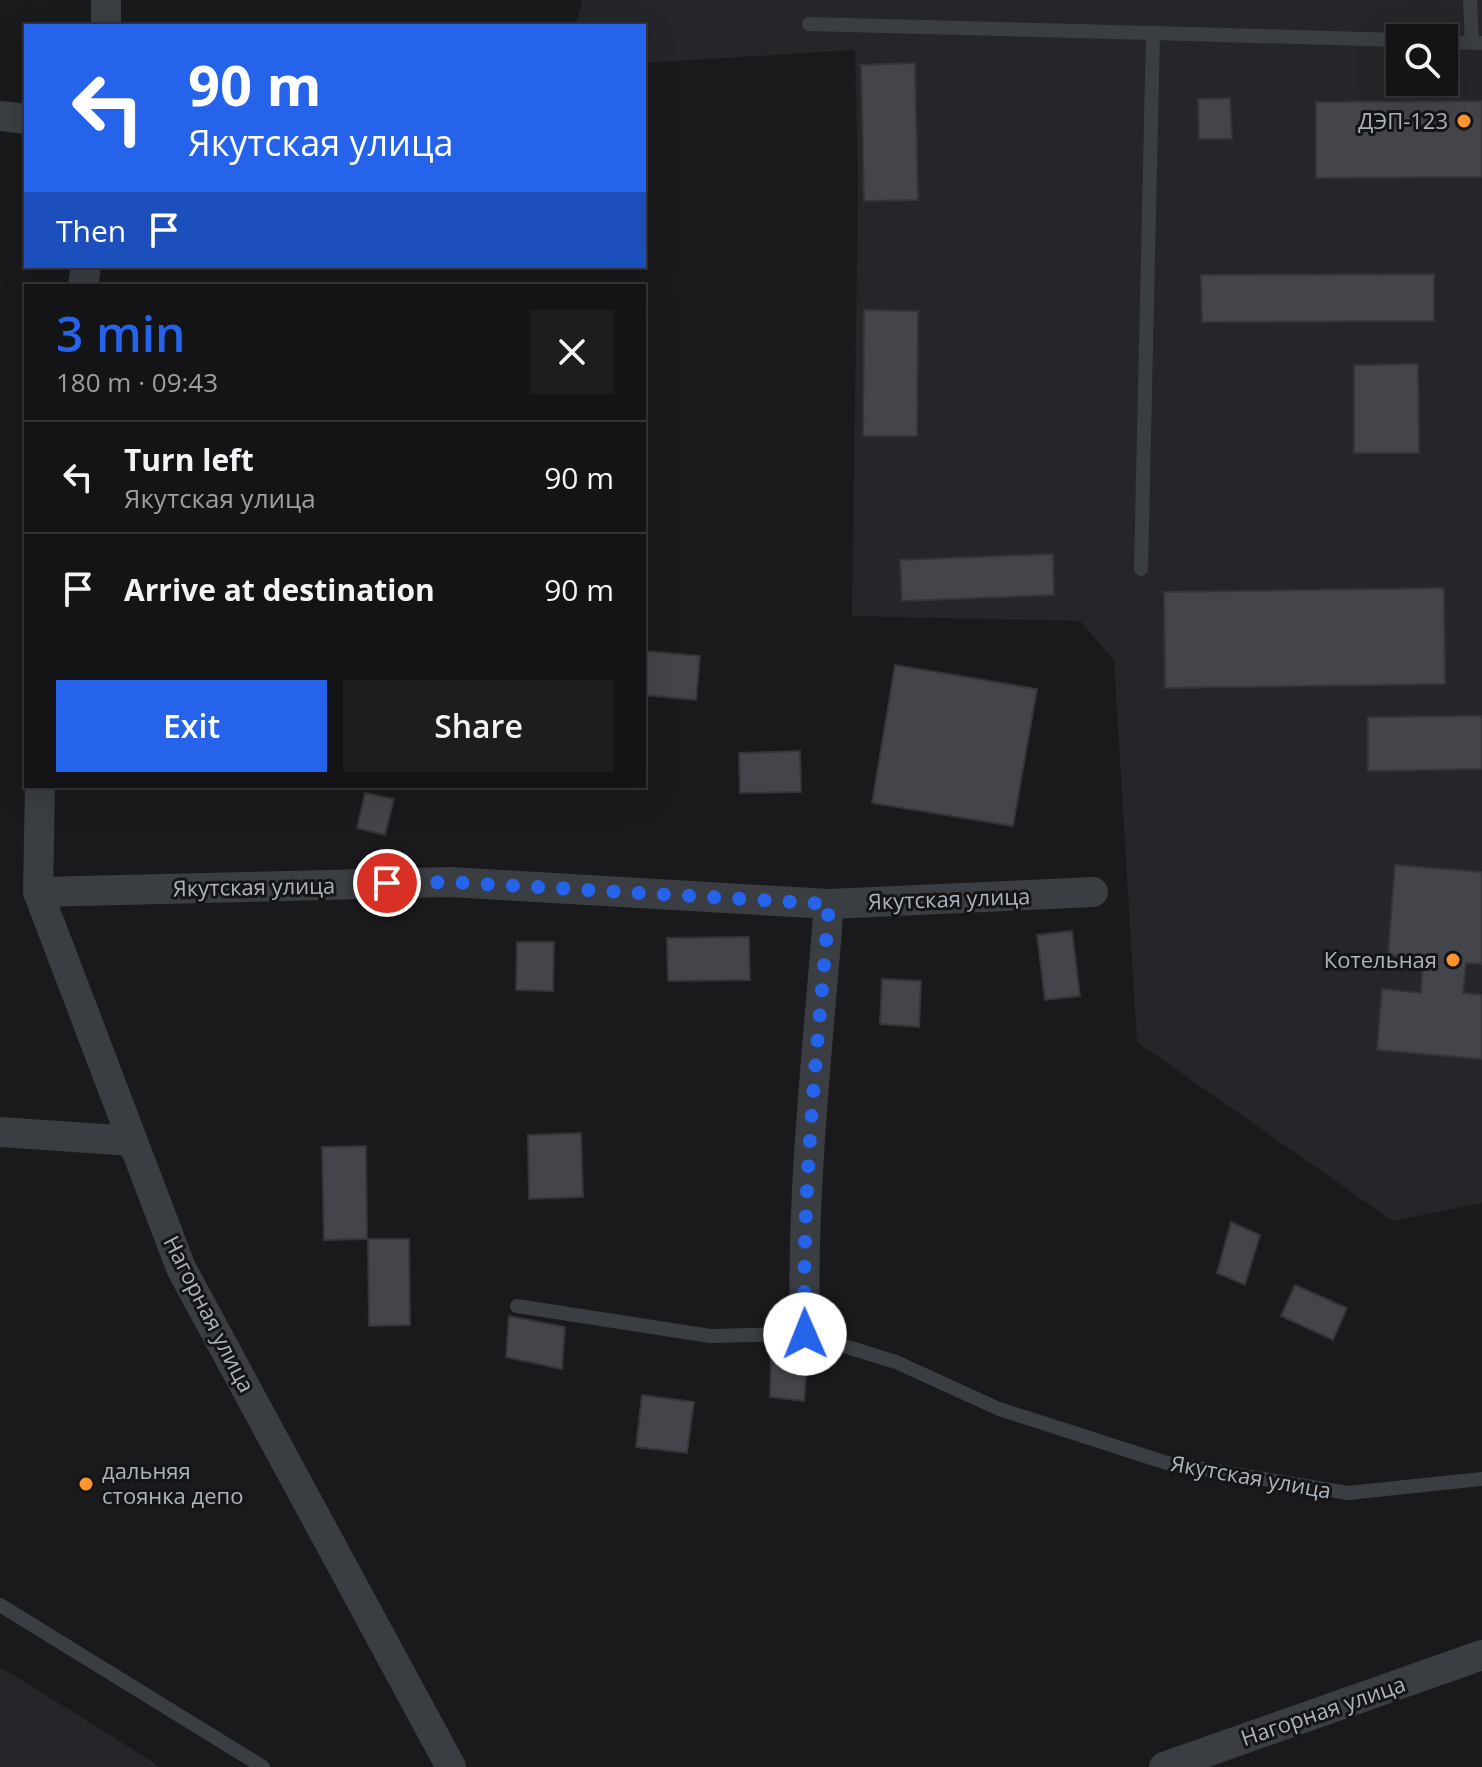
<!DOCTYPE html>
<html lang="en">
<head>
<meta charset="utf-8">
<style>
	body { margin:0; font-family:"Open Sans",sans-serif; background:#1d1d1f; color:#f1f3f6; height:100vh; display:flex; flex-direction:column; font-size:30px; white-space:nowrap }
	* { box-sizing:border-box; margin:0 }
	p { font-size:26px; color:#9d9ea1 }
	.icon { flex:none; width:44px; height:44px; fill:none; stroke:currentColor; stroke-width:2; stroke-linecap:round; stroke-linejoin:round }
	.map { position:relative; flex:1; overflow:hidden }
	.sheet { position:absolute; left:24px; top:284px; width:622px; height:504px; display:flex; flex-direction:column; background:#141416; border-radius:0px; box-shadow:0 8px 32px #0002,0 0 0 2px #333335 }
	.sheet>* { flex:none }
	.hud { position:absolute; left:24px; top:24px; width:622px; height:244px; border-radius:0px; box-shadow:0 8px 32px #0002,0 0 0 2px #333335; background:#2563eb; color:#fff; overflow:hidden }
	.controls { position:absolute; left:1386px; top:24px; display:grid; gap:16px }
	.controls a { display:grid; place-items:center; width:72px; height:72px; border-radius:0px; background:#141416; box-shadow:0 8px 32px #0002,0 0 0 2px #333335; font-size:40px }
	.pin { position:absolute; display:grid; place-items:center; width:68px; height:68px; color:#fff; margin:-34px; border:4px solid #fff; border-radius:50%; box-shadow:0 2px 8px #0007 }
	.me { position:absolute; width:88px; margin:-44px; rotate:359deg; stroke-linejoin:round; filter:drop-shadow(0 0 6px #0008) }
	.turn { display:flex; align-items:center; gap:28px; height:168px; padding:0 32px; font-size:36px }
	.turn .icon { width:104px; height:104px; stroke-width:2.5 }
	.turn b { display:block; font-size:56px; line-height:68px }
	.then { display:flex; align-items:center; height:76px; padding:0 32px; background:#0003; gap:16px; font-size:30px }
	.round { display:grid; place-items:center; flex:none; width:84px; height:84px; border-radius:0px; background:#1d1d1f }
	.headline { display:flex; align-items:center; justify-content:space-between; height:136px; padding:0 32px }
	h1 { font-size:48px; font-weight:600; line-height:60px; color:#2563eb }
	.action { display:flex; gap:16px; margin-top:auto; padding:16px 32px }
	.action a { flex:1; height:92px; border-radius:0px; background:#2563eb; color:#fff; font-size:32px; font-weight:600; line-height:92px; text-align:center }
	.action a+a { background:#1d1d1f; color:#f1f3f6 }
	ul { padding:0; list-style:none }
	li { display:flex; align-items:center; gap:24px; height:112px; padding:0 32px; border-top:2px solid #333335 }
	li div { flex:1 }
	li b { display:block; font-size:30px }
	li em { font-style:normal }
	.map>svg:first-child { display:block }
</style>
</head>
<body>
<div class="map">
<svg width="1482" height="1767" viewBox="0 0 1482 1767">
	<rect width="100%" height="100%" fill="#1a1a1d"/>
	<path fill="#26262a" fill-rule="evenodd" d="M583,0H1482V1203L1393,1221L1137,1042L1114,660L1080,621L852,616L858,187L855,50L644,63V26H575ZM1400,38H1444V82H1400Z
		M0,1667L115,1738L160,1767H0Z"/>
	<path fill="#44454a" stroke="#343539" stroke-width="2" d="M915,63L918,200L864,201L861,65Z
		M1230,98L1232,139H1199L1198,99Z
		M1482,101V177L1316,178V102Z
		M1434,274V321L1202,322L1201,275Z
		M864,310L918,311L917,436H863Z
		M1418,364L1419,453H1354V365Z
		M1053,554L1054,595L902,601L900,560Z
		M1444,588L1445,684L1165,688L1164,592Z
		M645,651L700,656L696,700L644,695Z
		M895,665L1037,689L1013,826L872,803Z
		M1482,716V769L1368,771V717Z
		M800,751L801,792L740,793L739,753Z
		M365,793L394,799L385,835L357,828Z
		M1395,865L1482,872V964L1466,963L1463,993L1482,995V1059L1377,1050L1382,989L1421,993L1423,958L1388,955Z
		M1072,931L1080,996L1045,1000L1037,935Z
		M749,937L750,980L668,981L667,938Z
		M517,942H554L553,991L516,990Z
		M882,979L921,981L919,1027L880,1024Z
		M581,1133L583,1197L529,1199L528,1135Z
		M366,1146L367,1239L324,1240L322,1147Z
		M1231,1222L1260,1235L1245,1285L1217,1273Z
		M368,1239H409L410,1325L369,1326Z
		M1295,1285L1347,1308L1333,1340L1281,1316Z
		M509,1316L565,1327L562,1369L506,1357Z
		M771,1359L807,1364L804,1401L770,1397Z
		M642,1395L694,1402L687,1453L636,1447Z"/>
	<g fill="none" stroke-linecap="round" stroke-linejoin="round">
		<path stroke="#3a3d42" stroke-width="14" d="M1470,0L1472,43
			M809,24L1153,33
			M1444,42L1482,43
			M1141,569L1153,33L1400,40
			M517,1306L710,1336L805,1334L896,1362L999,1409L1167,1463L1348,1493L1482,1479
			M0,1605L263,1767"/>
		<path stroke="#3a3d42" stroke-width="30" d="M106,26V0
			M0,116L26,119
			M83,286L86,266
			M40,786L38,892L181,1268L451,1767
			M38,892L450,882L829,904L1093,892
			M0,1132L132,1141
			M805,1334C801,1190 818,1047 829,904
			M1164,1767L1482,1655"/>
	</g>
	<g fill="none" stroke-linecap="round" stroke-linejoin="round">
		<path stroke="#2563eb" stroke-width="14" stroke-dasharray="0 25.2" d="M387,883L450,882L829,904C818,1047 801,1190 805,1334"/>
	</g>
	<g fill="#ff942f" stroke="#151518" stroke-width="3">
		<circle cx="1464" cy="121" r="8"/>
		<circle cx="1453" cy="960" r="8"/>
		<circle cx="86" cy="1484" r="8"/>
	</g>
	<g text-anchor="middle" stroke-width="6" stroke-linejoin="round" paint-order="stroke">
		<g font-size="22" fill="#abb4bd" stroke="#151518" text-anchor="end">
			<text x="1448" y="129">ДЭП-123</text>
			<text x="1437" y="968">Котельная</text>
			<text x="102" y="1479" text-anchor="start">дальняя<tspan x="102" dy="25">стоянка депо</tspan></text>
		</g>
		<g font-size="22" fill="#abb4bd" stroke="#151518">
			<text transform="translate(254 887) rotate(-1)" y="8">Якутская улица</text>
			<text transform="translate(949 899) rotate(-2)" y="8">Якутская улица</text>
			<text transform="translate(209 1314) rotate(63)" y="8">Нагорная улица</text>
			<text transform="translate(1251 1477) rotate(10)" y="8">Якутская улица</text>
			<text transform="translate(1323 1711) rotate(-19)" y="8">Нагорная улица</text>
		</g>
	</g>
</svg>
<div class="controls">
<a><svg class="icon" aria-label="search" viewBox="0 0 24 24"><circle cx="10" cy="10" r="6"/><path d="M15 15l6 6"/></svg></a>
</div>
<div class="pin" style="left:387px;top:883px;background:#d93025"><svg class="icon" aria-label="arrive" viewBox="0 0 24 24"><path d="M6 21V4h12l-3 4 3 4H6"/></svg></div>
<svg class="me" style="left:805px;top:1334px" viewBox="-20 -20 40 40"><circle r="19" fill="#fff"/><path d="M0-13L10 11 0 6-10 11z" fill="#2563eb"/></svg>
<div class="hud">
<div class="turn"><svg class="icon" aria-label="left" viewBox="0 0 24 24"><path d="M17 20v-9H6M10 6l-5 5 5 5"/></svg><div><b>90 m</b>Якутская улица</div></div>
<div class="then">Then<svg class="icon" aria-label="arrive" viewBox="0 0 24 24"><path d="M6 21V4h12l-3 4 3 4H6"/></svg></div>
</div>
<section class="sheet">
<div class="headline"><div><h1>3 min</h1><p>180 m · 09:43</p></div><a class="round"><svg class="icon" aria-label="close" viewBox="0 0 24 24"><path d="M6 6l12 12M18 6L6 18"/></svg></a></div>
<ul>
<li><svg class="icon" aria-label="left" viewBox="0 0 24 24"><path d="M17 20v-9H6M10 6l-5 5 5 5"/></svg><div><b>Turn left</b><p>Якутская улица</p></div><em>90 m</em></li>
<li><svg class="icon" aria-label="arrive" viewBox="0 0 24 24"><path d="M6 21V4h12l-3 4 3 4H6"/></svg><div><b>Arrive at destination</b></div><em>90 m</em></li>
</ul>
<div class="action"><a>Exit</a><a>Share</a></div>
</section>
</div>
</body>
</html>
